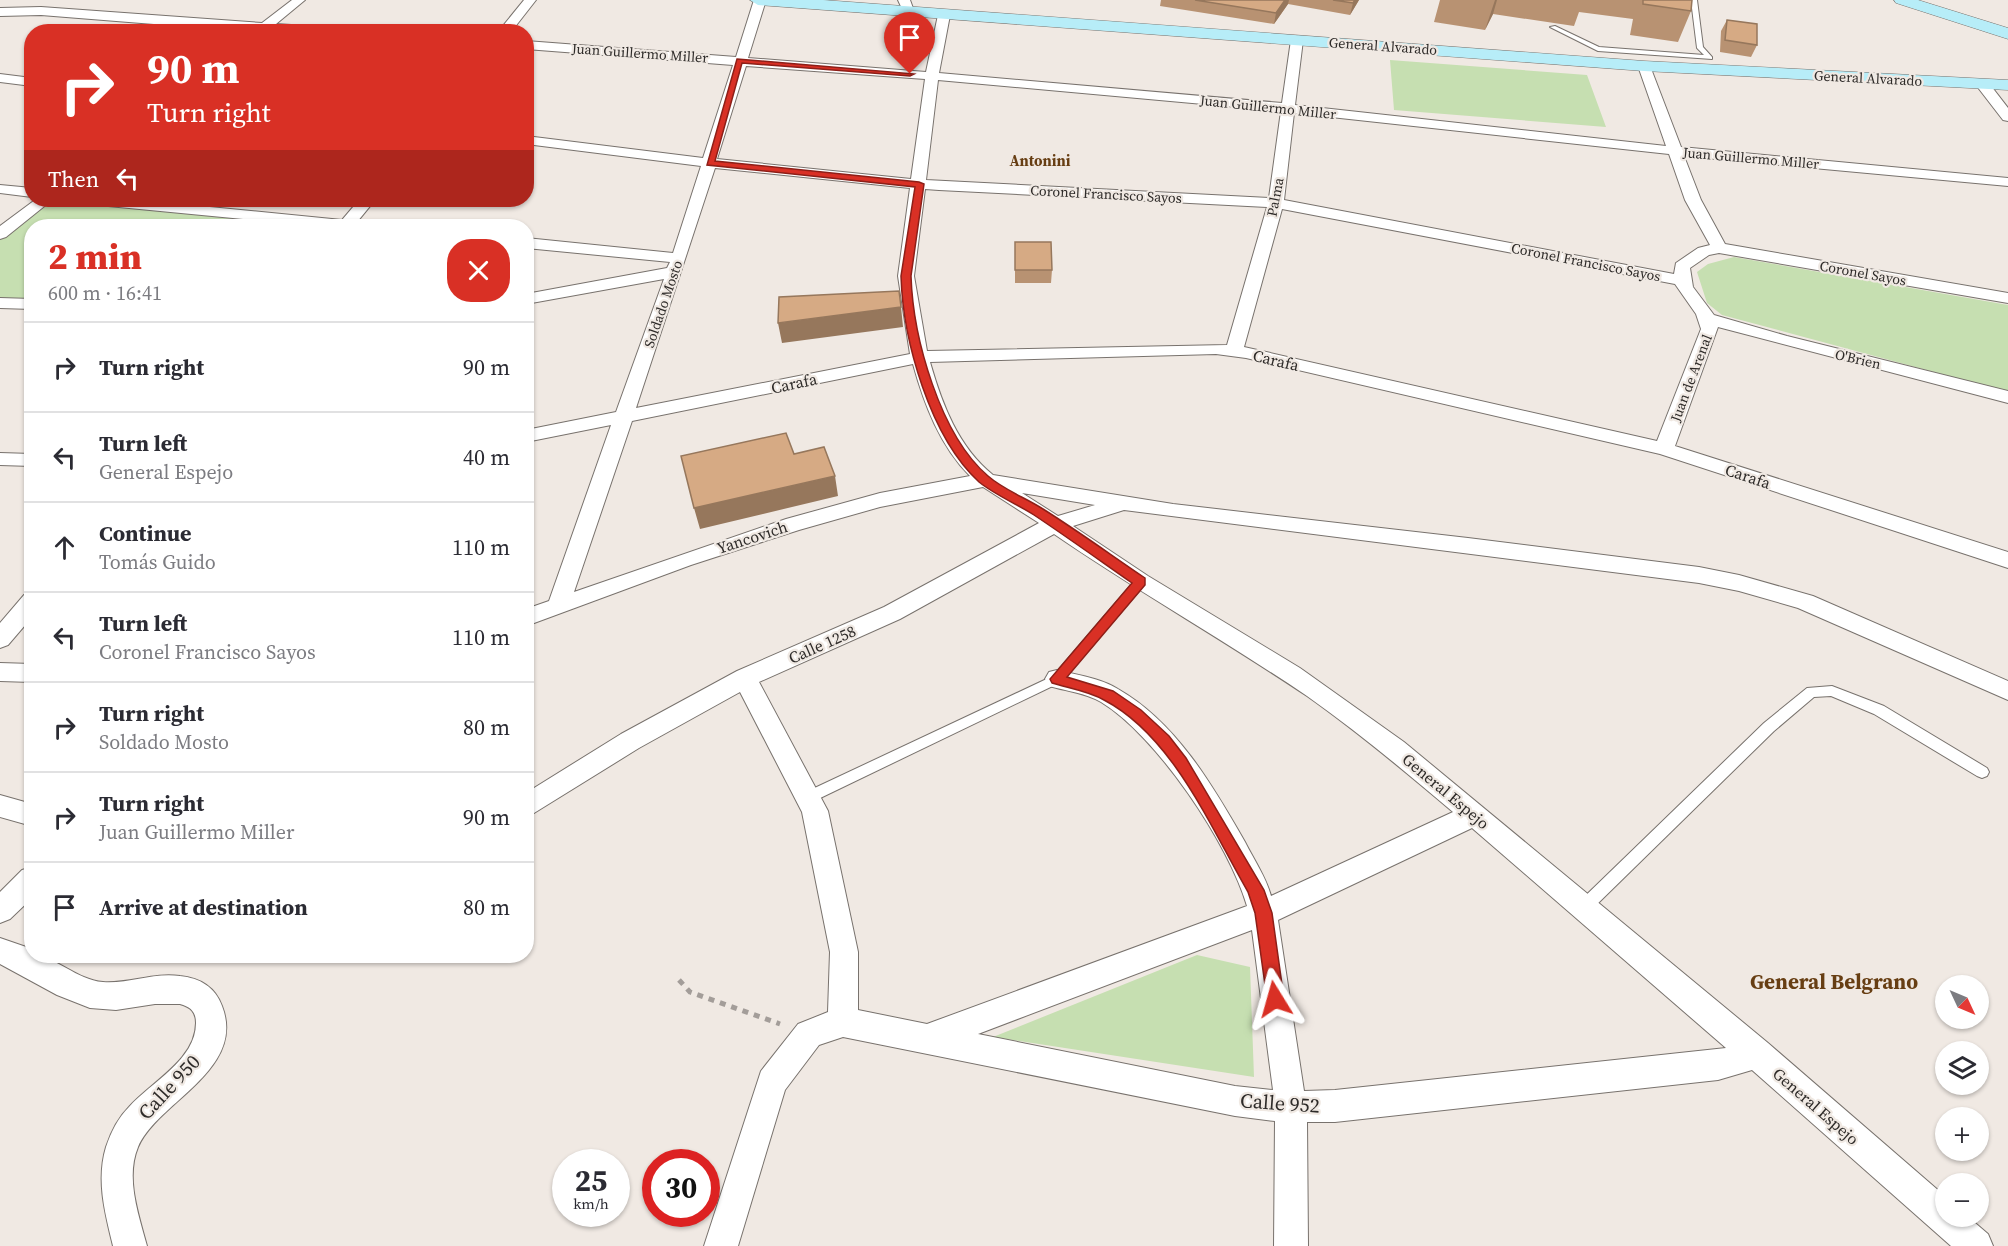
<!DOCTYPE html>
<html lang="en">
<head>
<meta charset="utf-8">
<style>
	body { margin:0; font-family:"Source Serif 4",serif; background:#f2f2f3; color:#2b2b33; height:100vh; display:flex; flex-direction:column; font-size:22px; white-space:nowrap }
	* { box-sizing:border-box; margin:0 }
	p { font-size:20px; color:#7c7c81 }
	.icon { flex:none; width:33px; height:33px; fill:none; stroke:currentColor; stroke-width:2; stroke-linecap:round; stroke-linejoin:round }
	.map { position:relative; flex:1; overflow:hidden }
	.panel { position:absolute; left:24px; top:219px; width:510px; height:744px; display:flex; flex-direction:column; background:#fff; border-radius:24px; box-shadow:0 2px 4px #0004 }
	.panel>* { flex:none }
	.guide { position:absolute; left:24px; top:24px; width:510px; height:183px; border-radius:24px; box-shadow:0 2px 4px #0004; background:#d93025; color:#fff; overflow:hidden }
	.needle { width:39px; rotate:134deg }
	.fabs { position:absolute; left:1935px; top:975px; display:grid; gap:12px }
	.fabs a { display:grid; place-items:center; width:54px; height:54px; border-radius:50%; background:#fff; box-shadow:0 2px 4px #0004; font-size:30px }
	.speed { position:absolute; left:552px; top:1149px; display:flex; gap:12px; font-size:30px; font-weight:700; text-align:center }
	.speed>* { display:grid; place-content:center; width:78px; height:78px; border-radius:50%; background:#fff; box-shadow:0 2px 4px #0004; line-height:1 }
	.speed small { font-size:15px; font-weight:400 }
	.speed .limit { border:9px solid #d22; background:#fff; color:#111 }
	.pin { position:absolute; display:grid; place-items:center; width:51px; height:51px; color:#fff; margin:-62px -26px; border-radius:50% 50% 50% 0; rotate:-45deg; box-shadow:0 0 6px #0007 }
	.pin .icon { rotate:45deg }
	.me { position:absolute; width:66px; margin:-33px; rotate:352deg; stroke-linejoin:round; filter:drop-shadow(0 0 4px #0008) }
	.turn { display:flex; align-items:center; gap:21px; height:126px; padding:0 24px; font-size:27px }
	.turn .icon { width:78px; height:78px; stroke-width:2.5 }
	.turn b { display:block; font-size:42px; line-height:51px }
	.then { display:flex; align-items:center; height:57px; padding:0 24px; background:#0003; gap:12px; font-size:22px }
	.round { display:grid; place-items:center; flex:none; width:63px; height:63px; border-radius:24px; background:#f2f2f3 }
	.summary { display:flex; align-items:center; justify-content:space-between; height:102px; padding:0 24px }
	h1 { font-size:36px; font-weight:800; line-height:45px; color:#d93025 }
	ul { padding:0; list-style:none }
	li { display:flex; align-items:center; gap:18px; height:90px; padding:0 24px; border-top:2px solid #e1e1e2 }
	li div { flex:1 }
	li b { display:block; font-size:22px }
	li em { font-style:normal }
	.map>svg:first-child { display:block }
</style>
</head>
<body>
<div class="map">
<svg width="2008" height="1246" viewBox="0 0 2008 1246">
	<rect width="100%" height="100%" fill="#f0e9e3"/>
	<path fill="#c6dfb1" d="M1390,60L1587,75L1606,127L1394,110Z
		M44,200H98L346,226H32L31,304L0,303V234Z
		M1734,257L2008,305V392L1722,315L1707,303L1697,272L1708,264Z
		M1197,955L1250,967L1254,1077L993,1037Z"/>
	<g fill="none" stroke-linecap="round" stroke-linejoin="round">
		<g stroke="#78726d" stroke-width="2">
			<path id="lane" d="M1691,0H1697L1703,47L1712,57V59L1598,51L1550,27L1555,26L1599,47L1704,55L1697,48Z
				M1140,578L1146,582L1144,585L1061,682L814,801L809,803L804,801L802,797L804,793L1053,676L1136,579Z
				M1832,686L1884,706L1987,768L1989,772L1987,776L1982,778L1977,776L1874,714L1831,696L1814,697L1774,731L1589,912L1584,914L1579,912L1577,907L1579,902L1764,723L1807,688Z"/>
		</g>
		<g stroke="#78726d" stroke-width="2">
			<path id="street" d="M292,0H305L276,24L337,28L343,32H254L41,15L0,16V8L41,7L262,23Z
				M524,0H536L511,32H498Z
				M754,0H766L748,58L926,72L938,15L944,11L950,15L939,73L1282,103L1291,40L1297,36L1303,40L1295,105L1666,146L1638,66L1644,62L1650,66L1681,147L2008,178V186L1684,156L1701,200L1725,244L2008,293V303L1719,253L1709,255L1690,268L1693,287L1714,315L1787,336L2008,391V403L1718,327L1675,446L2008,552V568L1660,454L1246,358L1216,354L930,362C942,404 958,447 993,475L1173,504L1468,538L1699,567L1739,575L1813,596L2008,681V700L1798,608L1739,591L1699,583L1124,510L1073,526L1148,576L1300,668L1404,742L1768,1043L1946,1197V1216H1967L1988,1234L1993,1246H1951L1752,1070L1718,1080L1335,1122H1307L1308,1246H1274L1275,1121L1235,1116L843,1037L819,1045L785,1090L738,1246H704L761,1071L798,1024L828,1012L830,952L802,812L740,692L639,748L526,818V793L621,734L737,671L884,607L1039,523L983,487L880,507L799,530L691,565L526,626V609L549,601L611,425L526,442V430L616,412L664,279L526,304V294L667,268L670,262L526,248V238L673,253L701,166L526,144V136L703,158L733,65L526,49V41L736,57ZM746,66L925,79L911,179L717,159ZM938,80L1281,111L1269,198L926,180ZM1294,113L1669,154L1685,200L1710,245L1698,248L1676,263L1674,274L1284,200ZM715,168L910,188L898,276L910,354L636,408ZM925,189L939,190L1267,207L1227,345L927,351L914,276ZM1282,209L1675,284L1696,314L1701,329L1657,441L1244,347ZM913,364C924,404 940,446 970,476L880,493L786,519L574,592L632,421ZM1022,493L1095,505L1058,516ZM1054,534C1137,591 1224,640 1307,696C1358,732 1406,772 1453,812L1271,896C1266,877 1254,860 1245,842C1213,786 1176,722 1118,689C1100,678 1077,675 1057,670L1049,672L1045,679L1049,686C1066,691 1086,693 1101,702C1157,736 1229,844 1247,906L927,1024L858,1010V952L828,811L759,682L900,619ZM1472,828L1726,1048L1335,1090L1304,1091L1278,920ZM1252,930L1273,1090L1235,1086L978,1034Z
				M898,0H910L914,11L912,13H904Z
				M0,74L32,78V86L0,82Z
				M1983,81L1988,82L2008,108V121L2003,120L1976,85Z
				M0,185L32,188V197L0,193Z
				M35,200H52L6,237L0,239V226Z
				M90,200H138L342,220L359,200H375L357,222L363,226H315L98,205Z
				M0,298L32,299V309L0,308Z
				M0,453L32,454V466L0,465Z
				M32,593V617L8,645L0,648V623L24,595Z
				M0,663L32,664V682L0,681Z
				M0,795L32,804V826L0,817Z
				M32,867V898L10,919L0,923V892L22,870Z
				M0,938L32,949V956C57,956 76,980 103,982C129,984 154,972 180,976C200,978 215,987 222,1006C247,1070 156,1103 138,1147C125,1178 139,1216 147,1246H113C105,1213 96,1180 106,1147C111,1132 118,1118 129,1107C151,1082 196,1060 196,1023C196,1012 191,1007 180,1004H155L116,1010L90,1008L57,995L0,964Z"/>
		</g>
		<g stroke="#78726d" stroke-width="1">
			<path id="secondary" d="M750,0H823L1644,61L2008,80V90L1644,71L758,5Z
				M1894,0H1918L2008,28V39L1896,3Z"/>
		</g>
		<path stroke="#a39d99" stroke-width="5" stroke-dasharray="6 6" stroke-linecap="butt" d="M679,980L690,992L780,1024"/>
		<use href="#lane" fill="#fff" fill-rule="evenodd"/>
		<use href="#street" fill="#fff" fill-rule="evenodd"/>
		<use href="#secondary" fill="#b7edf8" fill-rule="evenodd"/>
	</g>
	<path fill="#b89272" d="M1161,0H1359L1350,15L1288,4L1274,24L1160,6Z
		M1440,0H1692L1691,11L1678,42L1630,35L1633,19L1579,12L1574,26L1493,14L1485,30L1434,22Z
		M1727,20L1757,45L1751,57L1720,52L1721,31Z
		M1015,242L1052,270L1051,283H1015Z"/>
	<path fill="#96775c" d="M1285,0H1289L1288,4L1274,24L1276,13Z
		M1355,0H1359L1350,15L1353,3Z
		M1495,0H1497L1493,14L1485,30Z
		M901,307L903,327L782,343L778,323Z
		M835,476L838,496L700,529L694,508Z"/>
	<path fill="#d6aa84" stroke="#96775c" stroke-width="1.5" d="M1195,0H1285L1276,13Z
		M1333,0H1355L1353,3Z
		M1643,0H1692L1691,11L1643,4Z
		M1727,20L1757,24V45L1725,40Z
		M1015,242H1051L1052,270H1015Z
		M899,291L901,307L778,323L779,297Z
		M786,433L794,454L824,447L835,476L694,508L681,456Z"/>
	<path fill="#d93025" stroke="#8d1f18" stroke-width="1.5" d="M737,59L914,74L910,76L742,63L715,161L919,182L924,184L911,276C913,338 940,435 988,476C1004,490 1026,498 1043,509C1078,531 1111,555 1145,578V585L1067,677L1113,691L1141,710L1169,736L1186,758L1264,890L1272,913L1284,999L1282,1006L1275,1008L1269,1006L1267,999L1255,913L1248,892C1211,828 1173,736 1104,700C1089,691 1068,688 1052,683L1050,679L1132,583C1099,560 1067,537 1034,515C1017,504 995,495 979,482C930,437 903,341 901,276L915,187L707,165Z"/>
	<g text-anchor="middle" stroke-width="4.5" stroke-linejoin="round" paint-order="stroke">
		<g font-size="14" fill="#2e2b29" stroke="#f0e9e3">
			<text transform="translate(1383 46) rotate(4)" y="5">General Alvarado</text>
			<text transform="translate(640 53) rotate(4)" y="5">Juan Guillermo Miller</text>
			<text transform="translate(1868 78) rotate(3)" y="5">General Alvarado</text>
			<text transform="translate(1268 107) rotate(6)" y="5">Juan Guillermo Miller</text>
			<text transform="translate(1751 158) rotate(5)" y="5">Juan Guillermo Miller</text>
			<text transform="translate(1106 194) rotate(3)" y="5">Coronel Francisco Sayos</text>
			<text transform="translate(1275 197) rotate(-79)" y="5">Palma</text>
			<text transform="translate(1586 262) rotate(11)" y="5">Coronel Francisco Sayos</text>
			<text transform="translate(1863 273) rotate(10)" y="5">Coronel Sayos</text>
			<text transform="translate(663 304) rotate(-71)" y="5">Soldado Mosto</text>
			<text transform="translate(1858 359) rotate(13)" y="5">O'Brien</text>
			<text transform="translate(1691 378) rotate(-69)" y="5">Juan de Arenal</text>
		</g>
		<g font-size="15" font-weight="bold" fill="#673e13" stroke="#f0e9e3">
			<text x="1040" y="166">Antonini</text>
		</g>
		<g font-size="16" fill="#2e2b29" stroke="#f0e9e3">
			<text transform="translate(1276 360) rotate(13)" y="6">Carafa</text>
			<text transform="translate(794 383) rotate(-12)" y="6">Carafa</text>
			<text transform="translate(1748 476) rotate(18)" y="6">Carafa</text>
			<text transform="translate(752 537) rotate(-18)" y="6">Yancovich</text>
			<text transform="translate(822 644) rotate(-24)" y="6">Calle 1258</text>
			<text transform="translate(1446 791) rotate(40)" y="6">General Espejo</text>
			<text transform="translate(1816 1106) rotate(41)" y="6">General Espejo</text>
		</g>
		<g font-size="20" fill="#2e2b29" stroke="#f0e9e3">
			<text transform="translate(169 1087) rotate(-47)" y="7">Calle 950</text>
			<text transform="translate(1280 1103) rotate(4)" y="7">Calle 952</text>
		</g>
		<g font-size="21" font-weight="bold" fill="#673e13" stroke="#f0e9e3">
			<text x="1834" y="989">General Belgrano</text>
		</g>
	</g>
</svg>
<div class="fabs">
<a><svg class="needle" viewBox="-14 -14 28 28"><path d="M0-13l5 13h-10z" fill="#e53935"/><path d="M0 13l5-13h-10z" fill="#7c7c81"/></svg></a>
<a><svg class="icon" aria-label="layers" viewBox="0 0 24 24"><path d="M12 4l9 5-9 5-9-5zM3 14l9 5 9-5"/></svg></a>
<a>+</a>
<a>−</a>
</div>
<div class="speed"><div>25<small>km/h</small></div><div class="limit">30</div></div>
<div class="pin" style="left:910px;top:74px;background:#d93025"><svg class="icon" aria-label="arrive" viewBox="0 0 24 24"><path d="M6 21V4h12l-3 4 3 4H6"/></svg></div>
<svg class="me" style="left:1275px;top:999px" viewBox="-20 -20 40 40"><path d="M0-17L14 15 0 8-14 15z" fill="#d93025" stroke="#fff" stroke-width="4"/></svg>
<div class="guide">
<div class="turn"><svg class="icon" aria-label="right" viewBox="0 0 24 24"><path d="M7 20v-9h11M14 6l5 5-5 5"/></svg><div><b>90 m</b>Turn right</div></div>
<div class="then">Then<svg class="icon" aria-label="left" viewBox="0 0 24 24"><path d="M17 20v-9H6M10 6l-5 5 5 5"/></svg></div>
</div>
<section class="panel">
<div class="summary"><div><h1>2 min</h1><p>600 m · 16:41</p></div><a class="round" style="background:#d93025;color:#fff"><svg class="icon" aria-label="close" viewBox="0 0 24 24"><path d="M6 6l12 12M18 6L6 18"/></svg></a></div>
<ul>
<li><svg class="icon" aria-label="right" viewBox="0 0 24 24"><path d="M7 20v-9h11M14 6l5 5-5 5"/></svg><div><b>Turn right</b></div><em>90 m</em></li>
<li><svg class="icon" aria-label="left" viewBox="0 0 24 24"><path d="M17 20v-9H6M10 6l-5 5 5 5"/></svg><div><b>Turn left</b><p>General Espejo</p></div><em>40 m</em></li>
<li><svg class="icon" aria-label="ahead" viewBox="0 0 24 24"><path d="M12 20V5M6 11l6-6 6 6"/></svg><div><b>Continue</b><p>Tomás Guido</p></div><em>110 m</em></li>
<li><svg class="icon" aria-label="left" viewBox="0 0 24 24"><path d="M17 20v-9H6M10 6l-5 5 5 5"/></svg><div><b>Turn left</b><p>Coronel Francisco Sayos</p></div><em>110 m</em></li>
<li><svg class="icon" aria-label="right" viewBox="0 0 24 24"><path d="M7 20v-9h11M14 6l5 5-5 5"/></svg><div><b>Turn right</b><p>Soldado Mosto</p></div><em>80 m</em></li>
<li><svg class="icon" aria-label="right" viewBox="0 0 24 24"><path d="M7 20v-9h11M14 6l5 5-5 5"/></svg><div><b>Turn right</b><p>Juan Guillermo Miller</p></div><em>90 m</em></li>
<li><svg class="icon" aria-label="arrive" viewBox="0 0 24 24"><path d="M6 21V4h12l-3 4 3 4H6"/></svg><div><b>Arrive at destination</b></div><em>80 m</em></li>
</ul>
</section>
</div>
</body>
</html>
